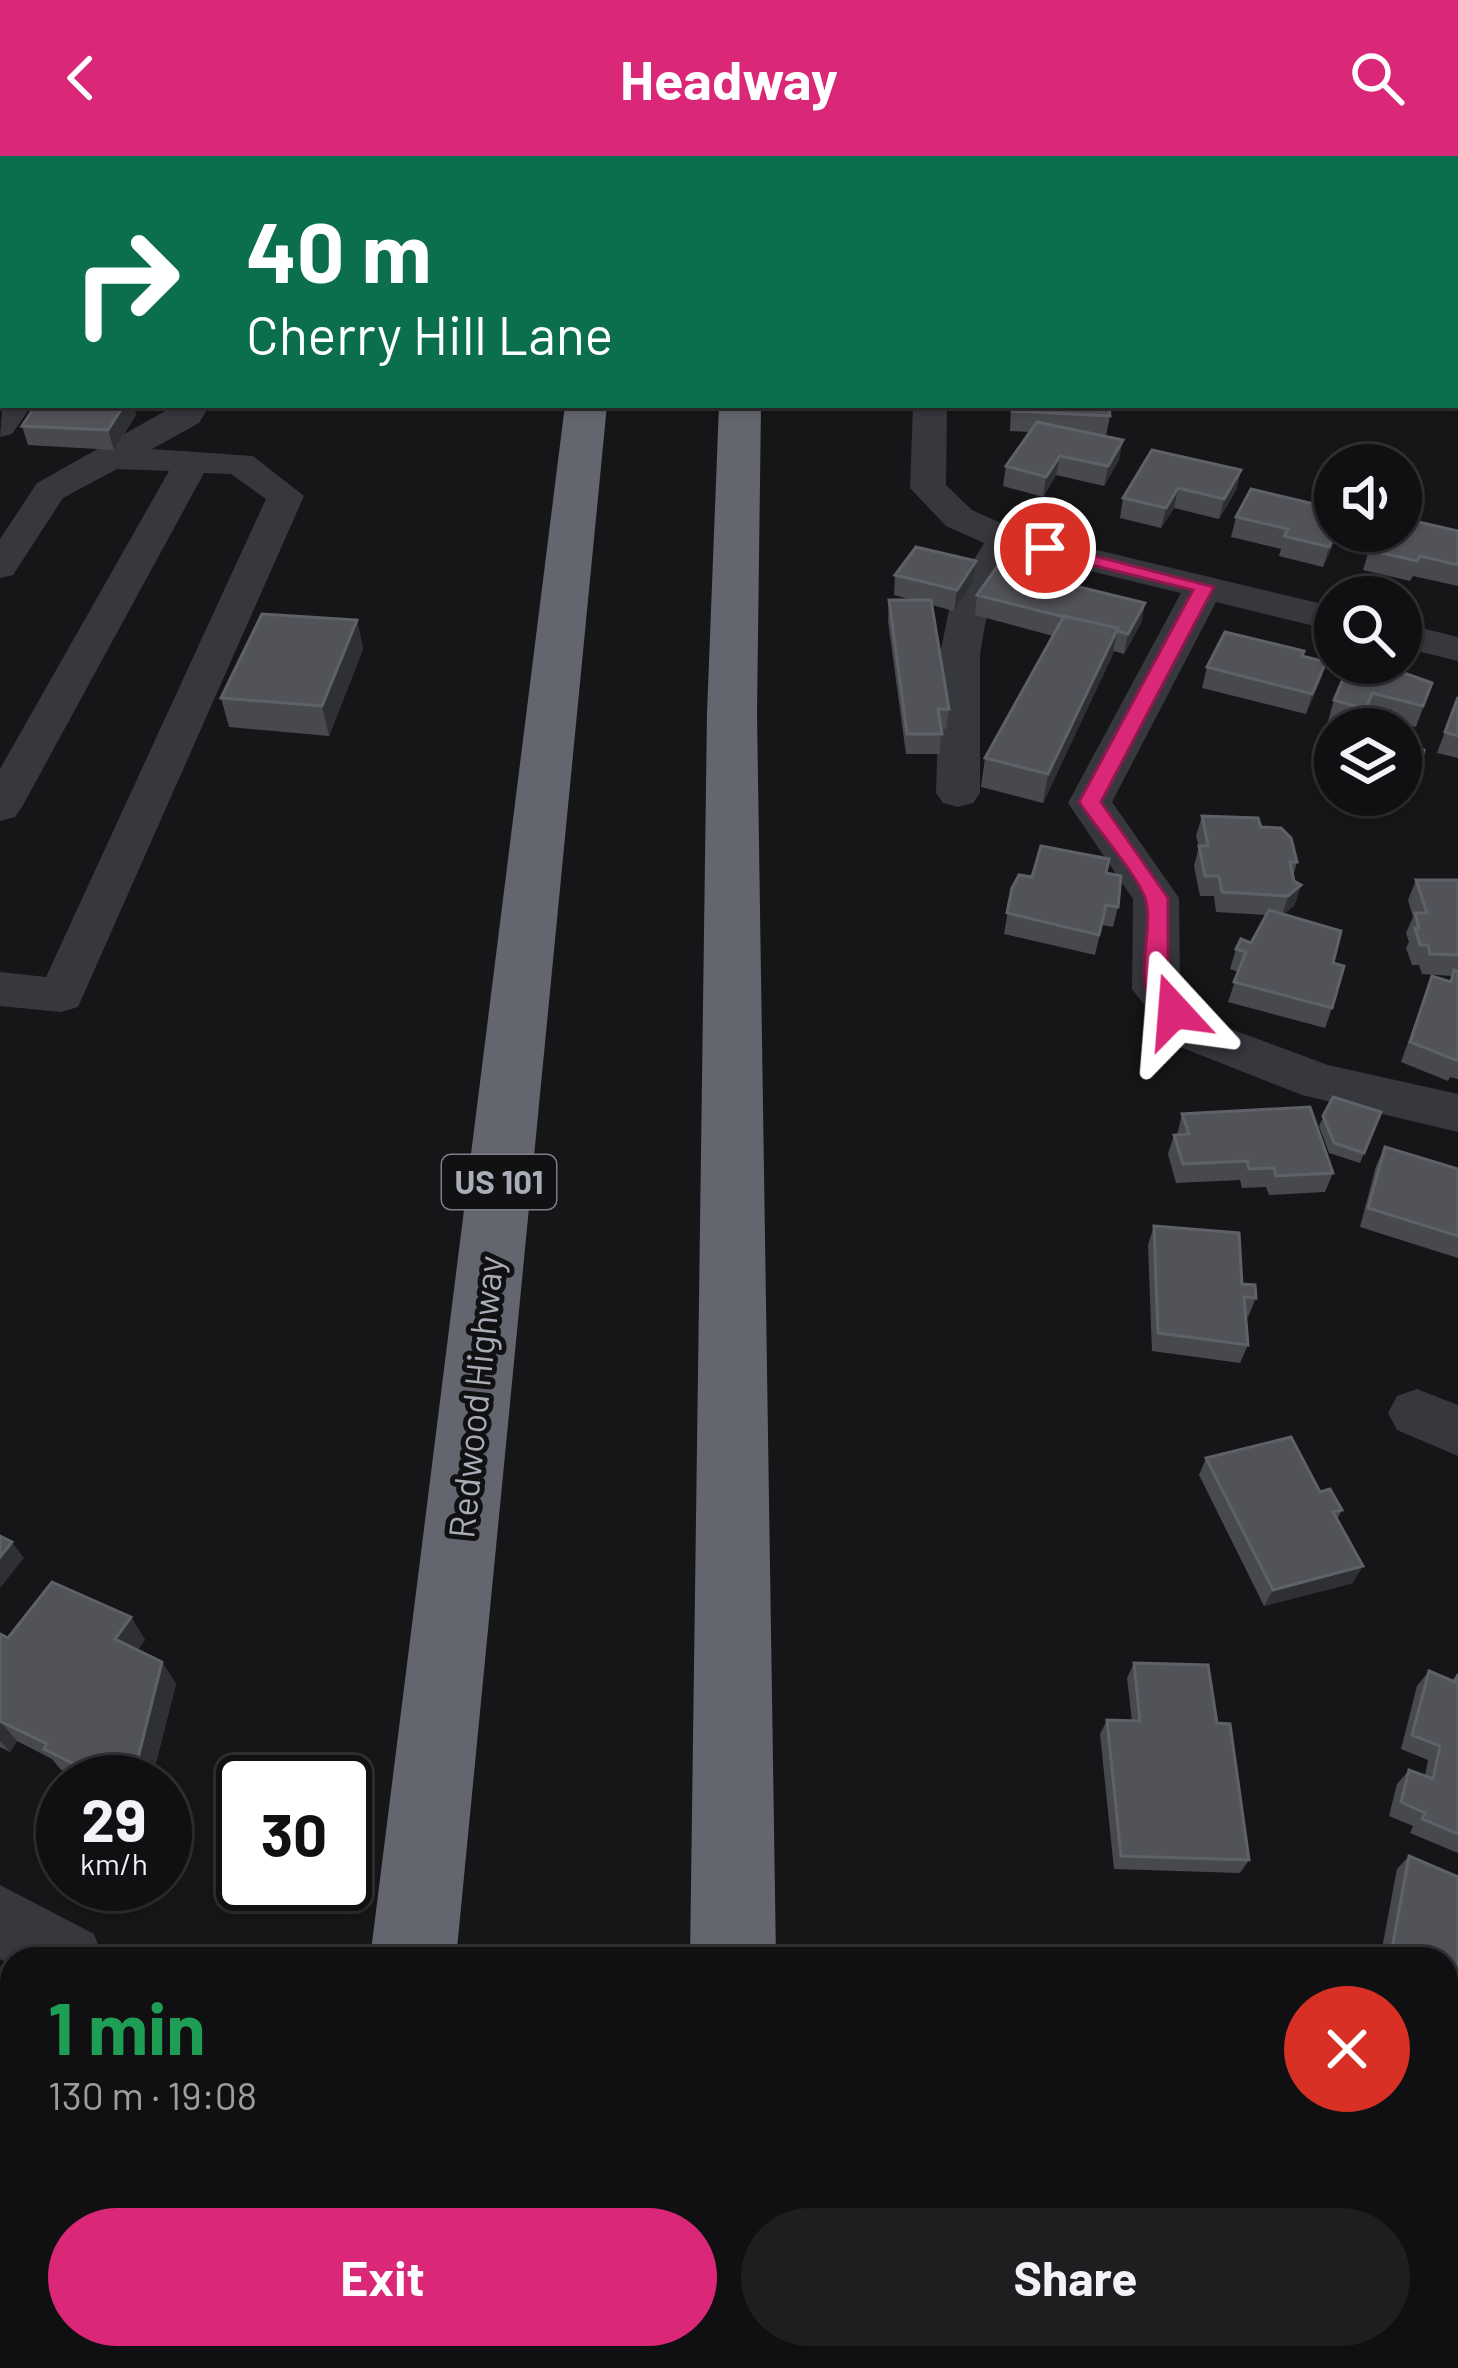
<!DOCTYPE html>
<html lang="en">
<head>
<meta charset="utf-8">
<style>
	body { margin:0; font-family:Barlow,sans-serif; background:#1e1e20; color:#f1f3f6; height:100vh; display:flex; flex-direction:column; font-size:45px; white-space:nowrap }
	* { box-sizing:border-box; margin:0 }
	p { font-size:39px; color:#9c9d9f }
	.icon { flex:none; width:66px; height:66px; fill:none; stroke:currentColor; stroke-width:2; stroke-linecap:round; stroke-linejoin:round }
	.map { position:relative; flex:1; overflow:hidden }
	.sheet { position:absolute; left:0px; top:1791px; width:1458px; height:423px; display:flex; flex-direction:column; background:#101012; border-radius:36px 36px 0 0; box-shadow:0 3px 9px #0004,0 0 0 3px #303032 }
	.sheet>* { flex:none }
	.hud { position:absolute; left:0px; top:0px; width:1458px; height:252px; box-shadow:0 3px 9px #0004,0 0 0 3px #303032; background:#0b6e4f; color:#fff; overflow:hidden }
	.fabs { position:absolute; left:1314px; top:288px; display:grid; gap:24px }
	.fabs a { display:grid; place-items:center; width:108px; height:108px; border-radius:50%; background:#101012; box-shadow:0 3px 9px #0004,0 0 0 3px #303032; font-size:60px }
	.speed { position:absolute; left:36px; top:1599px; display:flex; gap:24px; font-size:60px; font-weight:700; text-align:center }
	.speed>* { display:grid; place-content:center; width:156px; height:156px; border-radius:50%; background:#101012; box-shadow:0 3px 9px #0004,0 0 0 3px #303032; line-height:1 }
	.speed small { font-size:30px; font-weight:400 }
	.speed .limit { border:6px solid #111; border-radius:18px; background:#fff; color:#111 }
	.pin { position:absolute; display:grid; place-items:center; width:102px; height:102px; color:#fff; margin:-51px; border:6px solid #fff; border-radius:50%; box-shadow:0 3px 12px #0007 }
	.me { position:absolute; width:132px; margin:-66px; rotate:341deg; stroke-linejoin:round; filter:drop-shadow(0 0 9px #0008) }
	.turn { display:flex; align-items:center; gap:42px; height:252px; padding:0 48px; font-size:54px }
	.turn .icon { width:156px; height:156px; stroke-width:2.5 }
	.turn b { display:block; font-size:84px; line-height:102px }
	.round { display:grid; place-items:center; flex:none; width:126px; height:126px; border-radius:63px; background:#1e1e20 }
	.headline { display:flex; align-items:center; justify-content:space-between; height:204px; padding:0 48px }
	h1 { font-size:72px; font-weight:700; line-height:90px; color:#1e9e55 }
	.action { display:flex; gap:24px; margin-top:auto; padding:24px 48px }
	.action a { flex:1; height:138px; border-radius:72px; background:#db2777; color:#fff; font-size:48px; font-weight:700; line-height:138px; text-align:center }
	.action a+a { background:#1e1e20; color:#f1f3f6 }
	header { display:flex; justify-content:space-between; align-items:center; height:156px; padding:0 48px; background:#db2777; color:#fff; font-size:54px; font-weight:700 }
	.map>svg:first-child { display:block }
</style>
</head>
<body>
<header><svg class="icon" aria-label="back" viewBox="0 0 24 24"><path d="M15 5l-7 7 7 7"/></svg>Headway<svg class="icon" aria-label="search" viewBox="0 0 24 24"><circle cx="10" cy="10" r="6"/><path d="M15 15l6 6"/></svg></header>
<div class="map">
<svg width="1458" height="2212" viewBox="0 0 1458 2212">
	<rect width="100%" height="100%" fill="#161618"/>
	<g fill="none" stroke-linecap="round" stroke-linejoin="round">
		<path fill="#2c353c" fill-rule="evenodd" d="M516,0L514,3H505L507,0Z"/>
		<path fill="#37383d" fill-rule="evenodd" d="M118,0H147L149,3H120Z
			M925,0H953V3H925Z
			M0,161L3,162V182L0,181Z
			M3,242V249H32L12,278L0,281Z
			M176,249H210L199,267L152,293L253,300L304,340L78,851L61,856L0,850V816L46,821L266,343L231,318L204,317L22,651L15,661L0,665V613L169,315L117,313L63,342L13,419L0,422V383L37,327Z
			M913,249H947L946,329L972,354L1018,375L1335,451V475L1216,446L1112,646L1179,742L1180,829L1209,865L1328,909L1458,938V976L1302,939L1175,889L1132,833L1133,743L1068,647L1181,437L1016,397L990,440L980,498V637L973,647L958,651L943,647L936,637L940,498L952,440L984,387L946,370L910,332Z
			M1401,467L1458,481V505L1401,491Z
			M1417,1233L1458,1249V1300L1397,1274L1388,1257L1397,1240Z
			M0,1729L94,1778L104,1803H12V1809L0,1803Z
			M12,2145V2202H44L40,2212H0V2150Z"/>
		<path fill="#63666e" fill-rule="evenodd" d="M729,0H763V3H729Z
			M791,0H825V3H791Z
			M565,249H607L456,1803H370Z
			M719,249H761L757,557L776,1803H690L707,557Z
			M320,2202H418L416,2212H318Z
			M686,2202H784V2212H686Z"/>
		<g stroke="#4a4c52" stroke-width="9">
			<path id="rail" d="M0,33L3,29"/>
		</g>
		<use href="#rail" stroke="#111113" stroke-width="6" stroke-dasharray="16" stroke-linecap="butt"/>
	</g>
	<path fill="#47494d" d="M36,249H133L136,259L114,294L28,289L22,270Z
		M1011,249H1109L1110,260L1106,280L1119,304L1104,330L1056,319L1043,341L1003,330L1006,310L1030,276L1010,275Z
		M1241,314L1236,334L1219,363L1174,352L1161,372L1120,362L1123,342Z
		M1236,361L1335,375H1339L1323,411L1279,400L1281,393L1231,381Z
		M1458,375V430L1413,420L1410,425L1363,414L1369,394Z
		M976,405L973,425L954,455L932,449L949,553L946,573H941L940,598H906L888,465L889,444H912L894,439L895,419Z
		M977,439L1145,447L1141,467L1124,498L1114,495L1043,647L981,631L985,602L1053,480L975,459Z
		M357,464L363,493L329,580L229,571L221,542Z
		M1303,500L1326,506L1306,558L1202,532L1207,511Z
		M1432,527L1416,571L1365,558L1359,573L1328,565L1334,544Z
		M1458,541V602L1437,597Z
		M1401,588L1424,594L1410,636L1401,634Z
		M1202,660L1261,671L1297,706L1293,720L1294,725L1301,729L1294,750L1283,758L1333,807L1332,852L1325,872L1228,846L1238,816L1230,813L1236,793L1251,787L1266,759L1216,756L1214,740H1200L1194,710L1199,691L1196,680Z
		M1106,717L1118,751L1113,771L1102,769L1095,799L1004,778L1012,732L1032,721Z
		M1416,724H1458V923L1450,921L1448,925L1401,906L1432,820L1449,825L1452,820L1422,818L1419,809H1412L1406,792L1409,786L1406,777L1413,761L1408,744Z
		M1333,941L1381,956L1360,1007L1329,997L1319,970Z
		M1182,958L1333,1017L1325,1036L1269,1039L1266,1031L1242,1032L1240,1024L1176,1027L1168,998L1174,979H1177Z
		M1385,991L1458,1013V1102L1360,1071L1376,1010Z
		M1154,1070L1242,1128L1256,1142L1248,1161L1245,1160L1248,1189L1240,1207L1152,1195L1148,1089Z
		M1206,1302L1320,1336L1342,1354L1337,1363L1353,1427L1264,1450L1199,1319Z
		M131,1461L145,1484L137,1494L162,1506L176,1528L151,1626H86L61,1614L52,1603L17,1585L10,1596L0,1591V1478L8,1482Z
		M1134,1507L1217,1567L1249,1704L1240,1717L1114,1713L1100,1578L1107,1564L1132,1565L1127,1522Z
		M1429,1515L1452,1524L1458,1518V1697L1410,1677L1413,1670L1389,1660L1397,1628L1409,1614L1425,1620L1428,1604L1401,1593L1417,1530Z
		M1409,1700L1458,1721V1870L1446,1865V1803H1380L1397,1713Z
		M1446,1980L1458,1983V2184L1446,2181Z
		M1395,2202H1446L1458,2212H1395Z"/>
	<path fill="#2f3033" d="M124,249H133L136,259L114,294L108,274Z
		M1123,284L1119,304L1104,330L1108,310Z
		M1060,300L1056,319L1043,341L1046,321Z
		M1241,314L1236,334L1219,363L1224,343Z
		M1178,332L1174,352L1161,372L1166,352Z
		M1336,375H1339L1323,411L1329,391Z
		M976,405L973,425L954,455L957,434Z
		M1145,447L1141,467L1124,498L1128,478Z
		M357,464L363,493L329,580L322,550Z
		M1118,472L1112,501L1043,647L1048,618Z
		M1326,506L1320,526L1306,558L1312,538Z
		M1301,729L1294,750L1282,760L1288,740Z
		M12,1386L24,1402L0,1432V1401Z
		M1363,1410L1353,1427L1264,1450L1273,1434Z
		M131,1461L145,1484L130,1505L115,1483Z
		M162,1506L176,1528L151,1626H132Z
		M0,1565L17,1585L10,1596L0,1585Z
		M12,1948V1993L0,2013V1967Z"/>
	<path fill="#525359" stroke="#5f6168" stroke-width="3" d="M278,0H385L384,3H316Z
		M36,249H124L108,274L22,270Z
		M1013,249H1109L1110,260L1012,255Z
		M1037,266L1123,284L1108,310L1060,300L1046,321L1006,310Z
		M1152,294L1241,314L1224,343L1178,332L1166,352L1123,342Z
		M1251,333L1335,353L1336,375L1329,391L1284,380L1288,373L1236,361Z
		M1401,362L1458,375V409L1420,400L1417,405L1369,394L1380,375H1401Z
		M916,391L976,405L957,434L895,419Z
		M997,411L1145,447L1128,478L1117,475L1118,472L1064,460V461L977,439Z
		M889,444H931L949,553H938L942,578H907Z
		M262,458L357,464L322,550L221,542Z
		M1064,460L1118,472L1048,618L985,602Z
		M1225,476L1304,495L1302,500L1326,506L1312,538L1207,511Z
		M1350,507L1379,514L1382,509L1432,527L1423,550L1372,537L1366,553L1334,544Z
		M1458,541V580L1445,576Z
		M1401,588L1424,594L1414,626L1401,622Z
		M1202,660L1258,662L1261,671L1281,672L1291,682L1297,706H1290L1294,725L1301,729L1288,740L1222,736L1219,720H1205L1199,690H1208Z
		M1041,690L1109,703L1106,717L1121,720L1118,751L1106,749L1099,779L1007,757L1012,732L1019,719L1032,721Z
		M1416,724H1458V799L1430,798L1428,789H1420L1415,772H1419L1415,757H1427Z
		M1269,754L1341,775L1333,807L1344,810L1332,852L1234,826L1246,796L1236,793L1241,783L1251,787Z
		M1454,814L1458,815V905L1410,886L1432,820L1451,826Z
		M1333,941L1381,956L1364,997L1334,987L1323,960Z
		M1310,951L1333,1017L1276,1020L1274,1012L1249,1013L1247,1005L1183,1008L1174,979L1189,978L1182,958Z
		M1385,991L1458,1013V1080L1368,1052Z
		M1154,1070L1239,1077L1242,1128L1255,1129L1256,1142L1244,1141L1248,1189L1158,1177Z
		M1291,1281L1320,1336L1330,1333L1342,1354L1333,1356L1363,1410L1273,1434L1206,1302Z
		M0,1380L12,1386L0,1401Z
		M52,1426L131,1461L115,1483L162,1506L132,1626H111L44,1593L47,1588L0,1565V1478L8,1482Z
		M1134,1507L1208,1509L1217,1567L1230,1568L1249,1704L1121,1700L1107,1564L1140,1565Z
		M1429,1515L1455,1526L1458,1518V1678L1422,1663L1425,1657L1401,1646L1409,1614L1433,1623L1440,1590L1412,1579Z
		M1409,1700L1458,1721V1854L1446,1849V1803H1390Z
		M0,1940L12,1947L0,1967Z
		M1446,1980L1458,1983V2171L1446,2168Z
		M1446,2186L1458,2189V2212H1416L1415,2202H1446Z
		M1077,2202H1133V2212H1085L1077,2210Z"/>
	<path fill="#db2777" stroke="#8e194d" stroke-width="3" d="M1045,387L1214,431L1101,646L1168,742V831L1186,855L1174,863C1121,845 1157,780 1145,742C1138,720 1094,669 1079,646L1193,434L1039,396V388Z"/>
	<g text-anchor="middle" stroke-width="10" stroke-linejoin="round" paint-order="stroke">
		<rect fill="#111113" stroke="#7b7e86" stroke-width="3" x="442" y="999" width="114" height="54" rx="9"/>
		<g font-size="33" font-weight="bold" fill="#a8adb8">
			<text x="499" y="1038">US 101</text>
		</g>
		<g font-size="36" fill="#a8adb8" stroke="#111113">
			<text transform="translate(476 1241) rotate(-84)" y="13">Redwood Highway</text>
		</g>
	</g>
</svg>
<div class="fabs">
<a><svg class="icon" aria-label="sound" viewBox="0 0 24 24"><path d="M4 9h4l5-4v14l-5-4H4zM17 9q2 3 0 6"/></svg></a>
<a><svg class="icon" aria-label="search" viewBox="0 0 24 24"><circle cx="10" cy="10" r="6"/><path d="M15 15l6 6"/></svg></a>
<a><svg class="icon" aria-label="layers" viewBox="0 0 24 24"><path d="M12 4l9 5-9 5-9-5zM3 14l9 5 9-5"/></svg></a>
</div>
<div class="speed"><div>29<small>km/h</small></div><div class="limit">30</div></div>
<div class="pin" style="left:1045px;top:392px;background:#d93025"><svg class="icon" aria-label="arrive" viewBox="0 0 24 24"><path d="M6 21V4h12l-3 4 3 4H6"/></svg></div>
<svg class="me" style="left:1174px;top:855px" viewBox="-20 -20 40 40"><path d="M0-17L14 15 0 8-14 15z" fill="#db2777" stroke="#fff" stroke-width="4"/></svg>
<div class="hud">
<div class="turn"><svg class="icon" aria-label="right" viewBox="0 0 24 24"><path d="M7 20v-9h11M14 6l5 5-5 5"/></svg><div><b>40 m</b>Cherry Hill Lane</div></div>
</div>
<section class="sheet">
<div class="headline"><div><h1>1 min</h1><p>130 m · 19:08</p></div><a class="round" style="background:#d93025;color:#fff"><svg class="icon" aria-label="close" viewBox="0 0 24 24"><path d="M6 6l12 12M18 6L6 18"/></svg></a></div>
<div class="action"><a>Exit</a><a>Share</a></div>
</section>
</div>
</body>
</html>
